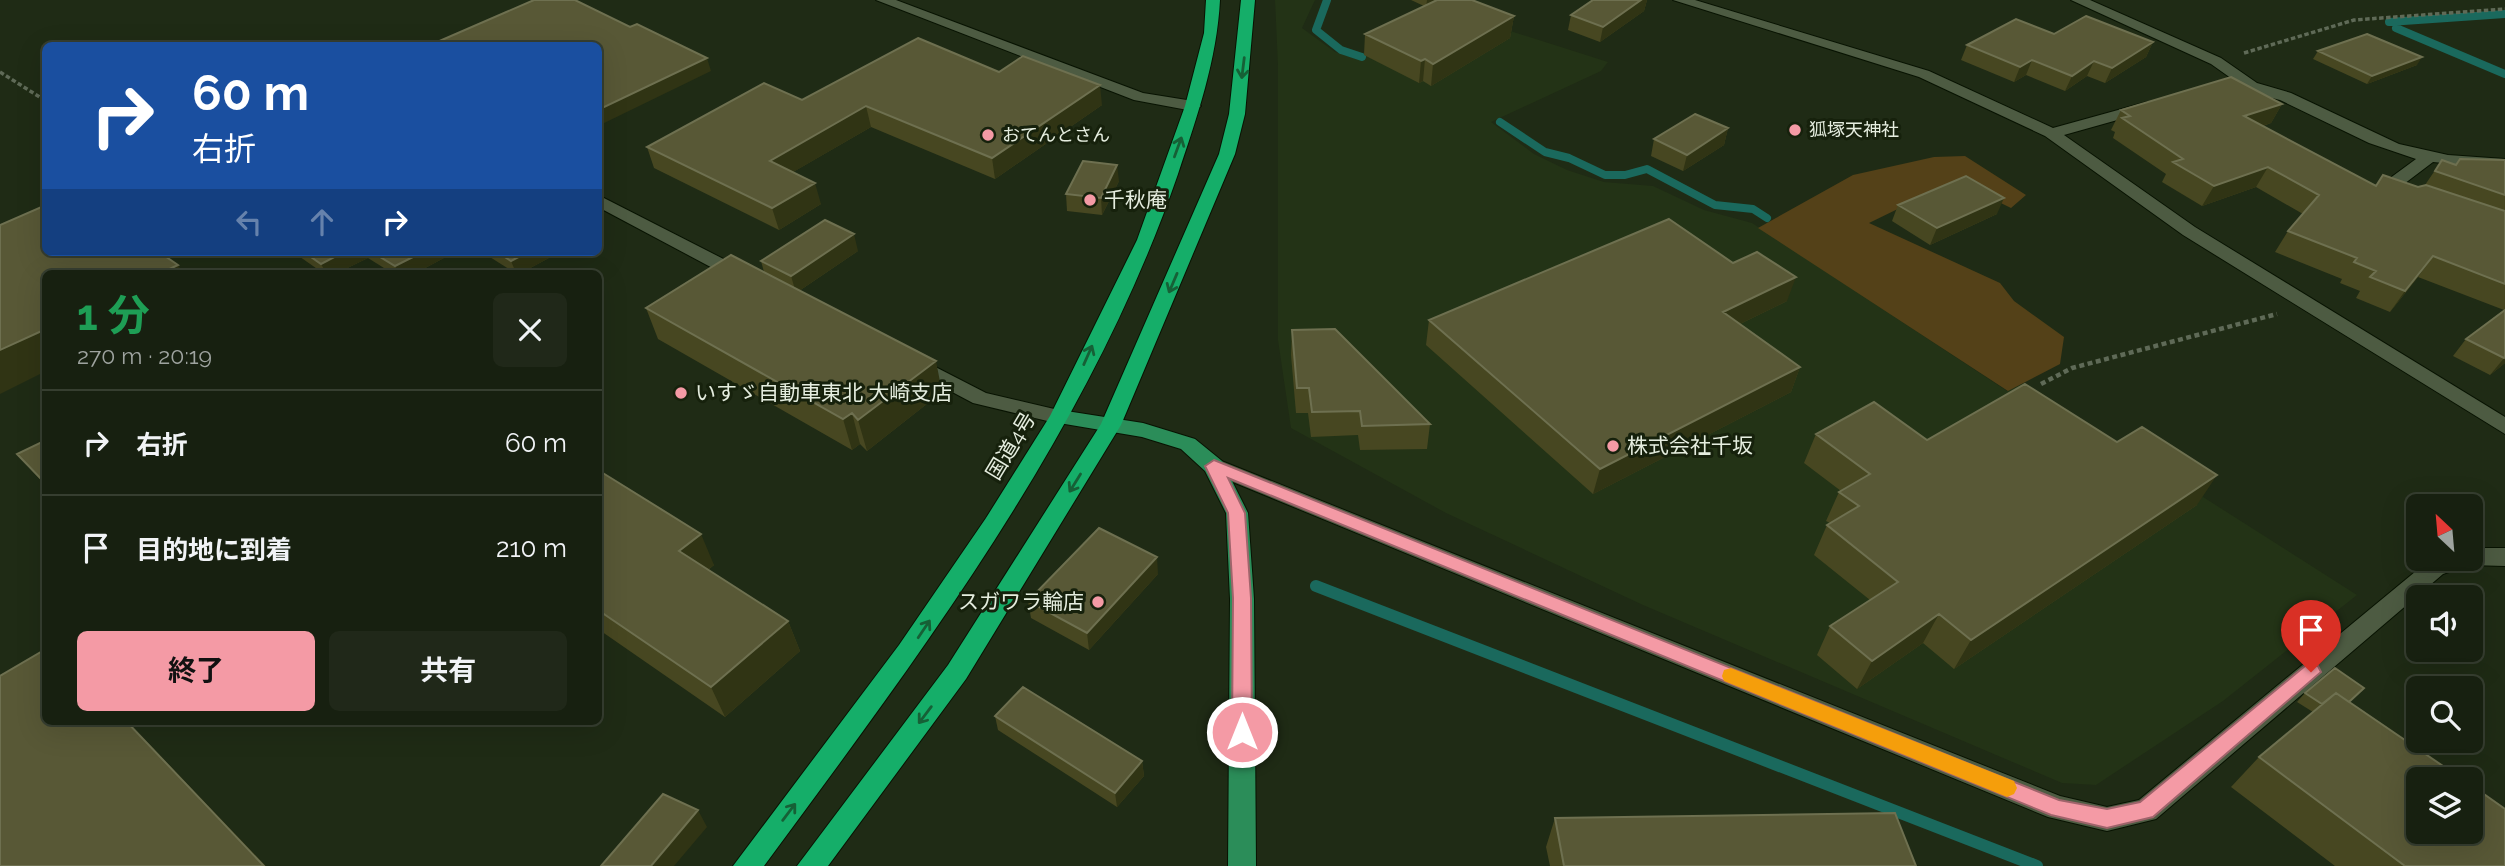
<!DOCTYPE html>
<html lang="ja">
<head>
<meta charset="utf-8">
<style>
	body { margin:0; font-family:Raleway,"Noto Sans JP",sans-serif; background:#202819; color:#f1f3f6; height:100vh; display:flex; flex-direction:column; font-size:26px; white-space:nowrap }
	* { box-sizing:border-box; margin:0 }
	p { font-size:23px; color:#9ea39f }
	.icon { flex:none; width:38px; height:38px; fill:none; stroke:currentColor; stroke-width:2; stroke-linecap:round; stroke-linejoin:round }
	.map { position:relative; flex:1; overflow:hidden }
	.details { position:absolute; left:42px; top:270px; width:560px; height:455px; display:flex; flex-direction:column; background:#172010; border-radius:10px; box-shadow:0 7px 28px #0002,0 0 0 2px #363e30 }
	.details>* { flex:none }
	.top-card { position:absolute; left:42px; top:42px; width:560px; height:214px; border-radius:10px; box-shadow:0 7px 28px #0002,0 0 0 2px #363e30; background:#1a4fa0; color:#fff; overflow:hidden }
	.needle { width:46px; rotate:334deg }
	.buttons { position:absolute; left:2406px; top:494px; display:grid; gap:14px }
	.buttons a { display:grid; place-items:center; width:77px; height:77px; border-radius:10px; background:#172010; box-shadow:0 7px 28px #0002,0 0 0 2px #363e30; font-size:35px }
	.pin { position:absolute; display:grid; place-items:center; width:60px; height:60px; color:#fff; margin:-72px -30px; border-radius:50% 50% 50% 0; rotate:-45deg; box-shadow:0 0 7px #0007 }
	.pin .icon { rotate:45deg }
	.me { position:absolute; width:77px; margin:-38px; rotate:0deg; stroke-linejoin:round; filter:drop-shadow(0 0 5px #0008) }
	.turn { display:flex; align-items:center; gap:24px; height:147px; padding:0 35px; font-size:32px }
	.turn .icon { width:91px; height:91px; stroke-width:2.5 }
	.turn b { display:block; font-size:49px; line-height:60px }
	.lanes { display:flex; align-items:center; height:66px; padding:0 35px; background:#0003; justify-content:center; gap:35px; direction:ltr }
	.lanes .off { opacity:.35 }
	.round { display:grid; place-items:center; flex:none; width:74px; height:74px; border-radius:10px; background:#202819 }
	.headline { display:flex; align-items:center; justify-content:space-between; height:119px; padding:0 35px }
	h1 { font-size:42px; font-weight:700; line-height:52px; color:#1e9e55 }
	.action { display:flex; gap:14px; margin-top:auto; padding:14px 35px }
	.action a { flex:1; height:80px; border-radius:10px; background:#f49aa5; color:#111; font-size:28px; font-weight:700; line-height:80px; text-align:center }
	.action a+a { background:#202819; color:#f1f3f6 }
	ul { padding:0; list-style:none }
	li { display:flex; align-items:center; gap:21px; height:105px; padding:0 35px; border-top:2px solid #363e30 }
	li div { flex:1 }
	li b { display:block; font-size:26px }
	li em { font-style:normal }
	.map>svg:first-child { display:block }
</style>
</head>
<body>
<div class="map">
<svg width="2505" height="866" viewBox="0 0 2505 866">
	<rect width="100%" height="100%" fill="#1f2b15"/>
	<path fill="#233316" d="M1275,0H1315L1302,28L1335,52L1356,59L1444,10L1608,62L1601,71L1491,122L1534,154L1567,170L1604,182L1653,186L1704,210L1752,223L2007,391L2024,383L2357,595L2223,701L2096,785L2062,783L1643,605L1446,513L1291,428L1278,340V65Z"/>
	<path fill="#544118" d="M1965,156L2026,195L2011,208L1968,187L1949,184L1869,223L2000,283L2014,301L2064,337L2060,364L2008,391L1758,228L1853,175L1934,157Z"/>
	<g fill="none" stroke-linecap="round" stroke-linejoin="round">
		<path stroke="#1a695d" stroke-width="8" d="M1327,0L1316,30L1341,50L1362,57
			M2389,22L2505,14
			M2396,28L2505,74
			M1500,122L1545,152L1569,158L1605,175H1625L1647,169L1715,205L1753,209L1767,218"/>
		<path stroke="#1a695d" stroke-width="12" d="M1316,586L2037,866"/>
		<g stroke="#081302" stroke-width="2">
			<path id="minor" d="M876,0H896L1143,93L1193,101L1201,106L1193,111L1134,100Z
				M1673,0H1695L1929,71L2053,128L2147,102L2153,104V110L2064,135L2195,227L2505,417V434L2183,235L2045,136L1919,77Z
				M2071,0H2090L2221,58L2257,83L2291,93L2399,144L2448,155L2505,159V169L2433,162L2400,187L2410,193L2407,197C2398,199 2385,196 2379,188L2382,184L2416,159L2369,143L2280,100L2241,90H2217V84L2235,81L2211,64Z
				M598,195L749,272L751,276L749,280H735L598,207Z
				M914,356L986,393L1067,412L1070,417L1060,424L973,403L907,368L904,363Z
				M1214,458L2060,796L2107,807L2139,800L2427,562L2437,558H2471V548H2505V566L2469,565L2443,574L2156,819L2107,831L2048,817L1206,471L1203,466L1206,461Z"/>
		</g>
		<g stroke="#081302" stroke-width="2">
			<path id="major" d="M1060,410L1143,423L1195,439L1222,461L1248,513L1254,599L1256,866H1228L1230,599L1226,513L1205,471L1181,449L1142,437L1053,422L1050,417L1053,412Z"/>
		</g>
		<g stroke="#081302" stroke-width="2">
			<path id="highway" d="M1206,0H1220C1217,60 1197,117 1178,174C1089,432 924,649 764,866H733L899,645L986,518L1050,416L1137,240L1185,106L1204,33Z
				M1241,0H1255L1245,114L1235,154L1121,425L966,679L828,866H797L948,665L1101,424L1219,154L1229,114Z"/>
		</g>
		<path stroke="#5f6a57" stroke-width="3.5" stroke-dasharray="4.5 2.5" stroke-linecap="butt" d="M2244,53L2354,20L2505,9
			M0,72L46,101"/>
		<path stroke="#5f6a57" stroke-width="4.5" stroke-dasharray="5 3.5" stroke-linecap="butt" d="M2041,384L2072,368L2277,314"/>
		<use href="#minor" fill="#4d5b42" fill-rule="evenodd"/>
		<use href="#major" fill="#2b8d59" fill-rule="evenodd"/>
		<use href="#highway" fill="#15ae69" fill-rule="evenodd"/>
	</g>
	<path fill="#474721" d="M1411,0H1472L1514,16L1510,38L1431,86L1423,81L1419,83L1364,55L1365,34L1424,6Z
		M1593,0H1647L1644,11L1600,42L1568,30L1571,15Z
		M2054,34L2153,42L2146,57L2105,83L2087,76L2065,91L2026,75L2014,82L1961,60L1967,45Z
		M2318,51L2417,65L2367,84L2313,59Z
		M999,72L1102,105L995,179L871,127L793,172L821,204L779,230L654,168L647,147L802,100Z
		M2282,104L2271,123L2263,126L2376,186L2383,175L2418,187L2425,185L2442,160L2456,165L2505,160V363L2490,375L2453,356L2466,339L2504,310L2418,277L2390,312L2356,298L2360,291L2340,283L2342,279L2275,252L2288,231L2303,214L2256,187L2202,206L2162,182L2166,174L2113,138L2115,132L2111,130L2121,110Z
		M1728,128L1724,145L1683,171L1651,156L1654,139Z
		M1119,181L1102,215L1067,211L1066,194Z
		M1898,205L1997,214L1930,245L1892,221Z
		M858,251L799,291L942,392L867,451L860,444L852,450L658,339L646,308L764,272L761,261Z
		M293,252H455L416,273H392L368,258L337,273H323Z
		M482,252H560L521,273H515Z
		M1787,301L1740,324L1800,367L1791,392L1593,494L1426,345L1429,320Z
		M1292,330L1430,424L1427,449L1360,450L1358,435L1311,437L1308,413H1296L1291,355Z
		M1816,434L1927,440L2197,505L1954,669L1923,643L1857,689L1817,655L1830,626L1870,600L1814,555L1827,525L1830,523L1826,521L1839,492L1841,491L1804,463Z
		M46,440V486L17,454Z
		M598,470L714,565L708,570L788,621L800,651L725,717L598,629Z
		M1158,574L1089,650L1031,618L1028,601Z
		M2305,693L2350,702L2505,866H2335L2231,787L2259,757L2313,712L2297,702Z
		M995,716L1142,761L1144,776L1117,807L998,730Z
		M1555,818L1916,866H1550L1546,847Z"/>
	<path fill="#303414" d="M1427,0H1440L1426,7Z
		M1641,0H1647L1644,11L1600,42L1603,27Z
		M1514,16L1510,38L1431,86L1433,64Z
		M2153,42L2146,57L2105,83L2112,68Z
		M2422,57L2417,65L2367,84L2372,76Z
		M707,58L711,71L598,126V110Z
		M1425,59L1423,81L1419,83L1421,61Z
		M2032,60L2026,75L2014,82L2020,67Z
		M2094,61L2087,76L2065,91L2072,76Z
		M1100,85L1102,105L995,179L992,158Z
		M2282,104L2271,123L2233,135L2244,116Z
		M866,106L871,127L776,182L770,161Z
		M1728,128L1724,145L1683,171L1687,155Z
		M1117,165L1119,181L1102,215L1101,198Z
		M2268,167L2256,187L2202,206L2214,186Z
		M815,183L821,204L779,230L772,208Z
		M2004,198L1997,214L1930,245L1937,228Z
		M854,234L858,251L796,293L791,276Z
		M344,252H364L368,258L337,273H326L321,264Z
		M423,252H455L416,273H399L395,266Z
		M528,252H560L521,273H516L511,261Z
		M2433,256L2418,277L2390,312L2405,291Z
		M178,265L183,273H161Z
		M1796,277L1787,301L1715,336L1723,312Z
		M46,329V371L0,394V350Z
		M2505,357V363L2490,375Z
		M936,361L942,392L867,451L858,420Z
		M1800,367L1791,392L1593,494L1600,469Z
		M852,413L860,444L852,450L843,419Z
		M2217,475L2197,505L1954,669L1971,640Z
		M701,534L714,565L692,582L679,551Z
		M1157,557L1158,574L1089,650L1087,633Z
		M1939,614L1923,643L1857,689L1872,661Z
		M788,621L800,651L725,717L711,687Z
		M126,721H127L266,866H264Z
		M1142,761L1144,776L1117,807L1115,793Z
		M698,810L707,827L674,866H651Z"/>
	<path fill="#585836" stroke="#6e7050" stroke-width="2" d="M534,0H575L630,27L637,24L707,58L598,110V46H428Z
		M1437,0H1472L1514,16L1433,64L1425,59L1421,61L1365,34Z
		M1593,0H1641L1603,27L1571,15Z
		M2086,16L2153,42L2112,68L2094,61L2072,76L2032,60L2020,67L1967,45L2016,19L2054,34Z
		M2367,34L2422,57L2372,76L2318,51Z
		M918,38L999,72L1023,56L1100,85L992,158L866,106L770,161L815,183L772,208L647,147L764,83L802,100Z
		M2231,77L2282,104L2244,116L2376,186L2383,175L2418,187L2426,185L2505,211V284L2433,256L2405,291L2370,277L2376,271L2354,262L2357,258L2288,231L2319,195L2268,167L2214,186L2173,162L2183,159L2122,118L2130,116L2121,110Z
		M1695,114L1728,128L1687,155L1654,139Z
		M2460,159L2505,160V195L2435,171L2442,160L2456,165Z
		M1083,161L1117,165L1101,198L1066,194Z
		M1966,176L2004,198L1937,228L1898,205Z
		M46,205V252H159L178,265L161,273H46V329L0,350V225Z
		M1669,219L1733,263L1757,252L1796,277L1723,312L1800,367L1600,469L1429,320Z
		M825,220L854,234L791,276L761,261Z
		M304,252H344L321,264Z
		M372,252H423L395,266Z
		M497,252H528L511,261Z
		M731,255L936,361L858,420L852,413L843,419L646,308Z
		M2505,310V357L2504,358L2466,339Z
		M1335,329L1430,424L1362,426L1360,411L1312,412L1309,388H1297L1292,330Z
		M2025,384L2117,442L2142,427L2217,475L1971,640L1939,614L1872,661L1830,626L1898,582L1827,525L1859,506L1839,492L1870,474L1816,434L1874,402L1927,440Z
		M46,440V484L17,454Z
		M598,470L701,534L679,551L788,621L711,687L598,610Z
		M1099,528L1157,557L1087,633L1028,601Z
		M46,649V721H126L264,866H0V676Z
		M2335,668L2364,688L2349,702L2336,693L2322,704L2305,693Z
		M1023,687L1142,761L1115,793L995,716Z
		M2336,693L2462,779H2418V831H2471V785L2505,809V866H2405L2259,757Z
		M663,794L698,810L651,866H601Z
		M1895,813L1916,866H1564L1555,818Z"/>
	<defs><path id="oneway-shaft" d="M-6 0H5M1.5-3L5.5 0L1.5 3" fill="none" stroke-width="1.6" stroke-linecap="round" stroke-linejoin="round" transform="scale(1.75)"/></defs>
	<g stroke="#166036">
		<use href="#oneway-shaft" transform="translate(1243 68) rotate(97)"/>
		<use href="#oneway-shaft" transform="translate(1178 147) rotate(-70)"/>
		<use href="#oneway-shaft" transform="translate(1173 283) rotate(113)"/>
		<use href="#oneway-shaft" transform="translate(1088 355) rotate(-66)"/>
		<use href="#oneway-shaft" transform="translate(1075 483) rotate(122)"/>
		<use href="#oneway-shaft" transform="translate(924 629) rotate(-56)"/>
		<use href="#oneway-shaft" transform="translate(925 715) rotate(127)"/>
		<use href="#oneway-shaft" transform="translate(789 812) rotate(-53)"/>
	</g>
	<path fill="#f49aa5" stroke="#9f646b" stroke-width="2" d="M1214,460L2059,800L2107,809L2140,802L2305,666H2318L2321,672L2153,817L2107,828L2051,815L1228,478L1245,513L1251,598L1252,732L1249,738H1235L1232,732L1233,598L1228,513L1205,466Z"/>
	<path fill="#f59e0b" d="M1731,668L2014,781L2017,788L2014,794L2007,797L1724,681L1722,676L1724,670Z"/>
	<g fill="#f49aa5" stroke="#16210c" stroke-width="2.5">
		<circle cx="1795" cy="130" r="7"/>
		<circle cx="988" cy="135" r="7"/>
		<circle cx="1090" cy="200" r="7"/>
		<circle cx="681" cy="393" r="7"/>
		<circle cx="1613" cy="446" r="7"/>
		<circle cx="1098" cy="602" r="7"/>
	</g>
	<g text-anchor="middle" stroke-width="6" stroke-linejoin="round" paint-order="stroke">
		<g font-size="18" fill="#e5eddf" stroke="#16210c" text-anchor="start">
			<text x="1809" y="136">狐塚天神社</text>
			<text x="1002" y="141">おてんとさん</text>
		</g>
		<g font-size="21" fill="#e5eddf" stroke="#16210c" text-anchor="start">
			<text x="1104" y="207">千秋庵</text>
			<text x="695" y="400">いすゞ自動車東北 大崎支店</text>
			<text x="1627" y="453">株式会社千坂</text>
			<text x="1084" y="609" text-anchor="end">スガワラ輪店</text>
		</g>
		<g font-size="21" fill="#e5eddf" stroke="#16210c">
			<text transform="translate(1011 446) rotate(-59)" y="7">国道4号</text>
		</g>
	</g>
</svg>
<div class="buttons">
<a><svg class="needle" viewBox="-14 -14 28 28"><path d="M0-13l5 13h-10z" fill="#e53935"/><path d="M0 13l5-13h-10z" fill="#9ea39f"/></svg></a>
<a><svg class="icon" aria-label="sound" viewBox="0 0 24 24"><path d="M4 9h4l5-4v14l-5-4H4zM17 9q2 3 0 6"/></svg></a>
<a><svg class="icon" aria-label="search" viewBox="0 0 24 24"><circle cx="10" cy="10" r="6"/><path d="M15 15l6 6"/></svg></a>
<a><svg class="icon" aria-label="layers" viewBox="0 0 24 24"><path d="M12 4l9 5-9 5-9-5zM3 14l9 5 9-5"/></svg></a>
</div>
<div class="pin" style="left:2311px;top:672px;background:#d93025"><svg class="icon" aria-label="arrive" viewBox="0 0 24 24"><path d="M6 21V4h12l-3 4 3 4H6"/></svg></div>
<svg class="me" style="left:1242px;top:732px" viewBox="-20 -20 40 40"><circle r="17" fill="#f49aa5" stroke="#fff" stroke-width="3"/><path d="M0-11L8 9 0 5-8 9z" fill="#fff"/></svg>
<div class="top-card">
<div class="turn"><svg class="icon" aria-label="right" viewBox="0 0 24 24"><path d="M7 20v-9h11M14 6l5 5-5 5"/></svg><div><b>60 m</b>右折</div></div>
<div class="lanes"><svg class="icon off" aria-label="left" viewBox="0 0 24 24"><path d="M17 20v-9H6M10 6l-5 5 5 5"/></svg><svg class="icon off" aria-label="ahead" viewBox="0 0 24 24"><path d="M12 20V5M6 11l6-6 6 6"/></svg><svg class="icon" aria-label="right" viewBox="0 0 24 24"><path d="M7 20v-9h11M14 6l5 5-5 5"/></svg></div>
</div>
<section class="details">
<div class="headline"><div><h1>1 分</h1><p>270 m · 20:19</p></div><a class="round"><svg class="icon" aria-label="close" viewBox="0 0 24 24"><path d="M6 6l12 12M18 6L6 18"/></svg></a></div>
<ul>
<li><svg class="icon" aria-label="right" viewBox="0 0 24 24"><path d="M7 20v-9h11M14 6l5 5-5 5"/></svg><div><b>右折</b></div><em>60 m</em></li>
<li><svg class="icon" aria-label="arrive" viewBox="0 0 24 24"><path d="M6 21V4h12l-3 4 3 4H6"/></svg><div><b>目的地に到着</b></div><em>210 m</em></li>
</ul>
<div class="action"><a>終了</a><a>共有</a></div>
</section>
</div>
</body>
</html>
